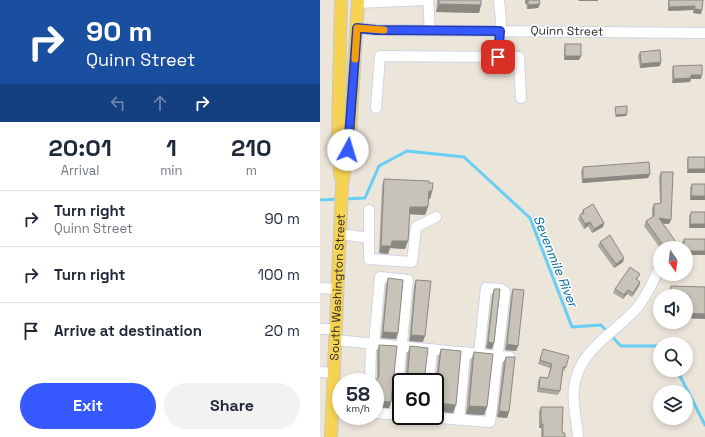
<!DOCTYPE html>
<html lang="en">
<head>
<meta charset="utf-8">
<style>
	body { margin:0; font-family:"Space Grotesk",sans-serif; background:#f2f2f3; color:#1f2937; height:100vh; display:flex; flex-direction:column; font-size:15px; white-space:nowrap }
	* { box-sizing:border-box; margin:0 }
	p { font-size:13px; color:#747a83 }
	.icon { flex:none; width:22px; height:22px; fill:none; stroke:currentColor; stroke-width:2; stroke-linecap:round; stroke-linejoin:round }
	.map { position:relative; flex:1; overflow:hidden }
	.drawer { display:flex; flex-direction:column; background:#fff; width:320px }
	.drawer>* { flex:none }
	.hud { background:#1a4fa0; color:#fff; overflow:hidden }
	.needle { width:26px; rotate:166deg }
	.controls { position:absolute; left:333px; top:241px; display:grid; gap:8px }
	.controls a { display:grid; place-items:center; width:40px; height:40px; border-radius:50%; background:#fff; box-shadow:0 2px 6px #0003; font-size:20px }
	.speed { position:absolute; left:12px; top:373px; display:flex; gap:8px; font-size:20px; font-weight:700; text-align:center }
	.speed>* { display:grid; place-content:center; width:52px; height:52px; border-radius:50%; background:#fff; box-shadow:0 2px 6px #0003; line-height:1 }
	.speed small { font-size:10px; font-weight:400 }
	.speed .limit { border:2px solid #111; border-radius:6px; background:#fff; color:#111 }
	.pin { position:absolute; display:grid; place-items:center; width:34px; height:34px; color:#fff; margin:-17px; border-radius:8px; box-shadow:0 2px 6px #0006 }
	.me { position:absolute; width:44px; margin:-22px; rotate:6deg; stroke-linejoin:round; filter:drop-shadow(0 0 3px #0008) }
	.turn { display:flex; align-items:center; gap:14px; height:84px; padding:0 20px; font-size:18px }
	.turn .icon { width:52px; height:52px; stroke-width:2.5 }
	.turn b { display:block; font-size:28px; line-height:34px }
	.lanes { display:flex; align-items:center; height:38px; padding:0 20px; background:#0003; justify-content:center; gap:20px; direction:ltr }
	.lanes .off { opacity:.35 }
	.eta { display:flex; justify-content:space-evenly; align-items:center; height:68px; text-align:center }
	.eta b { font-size:24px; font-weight:700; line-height:28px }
	.cta { display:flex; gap:8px; margin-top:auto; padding:8px 20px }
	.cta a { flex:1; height:46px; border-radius:24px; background:#3559ff; color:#fff; font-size:16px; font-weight:700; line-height:46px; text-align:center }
	.cta a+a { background:#f2f2f3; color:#1f2937 }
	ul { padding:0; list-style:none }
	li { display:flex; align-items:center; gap:12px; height:56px; padding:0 20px; border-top:1px solid #e0e1e3 }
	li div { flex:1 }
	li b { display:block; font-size:15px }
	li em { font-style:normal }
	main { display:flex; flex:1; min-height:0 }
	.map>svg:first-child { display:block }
</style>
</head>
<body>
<main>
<section class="drawer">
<div class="hud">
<div class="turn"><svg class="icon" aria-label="right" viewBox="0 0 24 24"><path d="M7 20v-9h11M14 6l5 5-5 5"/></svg><div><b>90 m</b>Quinn Street</div></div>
<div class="lanes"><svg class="icon off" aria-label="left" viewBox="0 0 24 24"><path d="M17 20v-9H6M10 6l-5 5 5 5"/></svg><svg class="icon off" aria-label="ahead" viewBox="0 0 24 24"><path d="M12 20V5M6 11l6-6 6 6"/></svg><svg class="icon" aria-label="right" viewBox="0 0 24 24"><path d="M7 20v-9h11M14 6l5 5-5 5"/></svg></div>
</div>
<div class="eta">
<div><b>20:01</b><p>Arrival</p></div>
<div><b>1</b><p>min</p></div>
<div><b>210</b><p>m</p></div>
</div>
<ul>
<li><svg class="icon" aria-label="right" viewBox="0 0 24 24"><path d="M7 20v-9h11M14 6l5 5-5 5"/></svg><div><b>Turn right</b><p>Quinn Street</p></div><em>90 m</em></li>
<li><svg class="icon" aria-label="right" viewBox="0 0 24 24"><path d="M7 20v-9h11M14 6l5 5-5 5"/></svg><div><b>Turn right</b></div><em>100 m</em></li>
<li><svg class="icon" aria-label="arrive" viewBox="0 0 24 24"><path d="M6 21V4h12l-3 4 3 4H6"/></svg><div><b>Arrive at destination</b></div><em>20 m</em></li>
</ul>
<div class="cta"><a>Exit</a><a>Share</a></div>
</section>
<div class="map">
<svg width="385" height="437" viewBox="0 0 385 437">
	<rect width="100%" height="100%" fill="#ece5da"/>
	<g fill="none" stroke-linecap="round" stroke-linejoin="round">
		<path stroke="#67cef4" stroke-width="3" d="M25,199L45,198L59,166L87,151L144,157L210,218L252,327L281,325L301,346H340
			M0,200L19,199
			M357,370L385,425"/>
		<g stroke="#d0d3e3" stroke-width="12">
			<path id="minor" d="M108,0L110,30
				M179,0L181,21L178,57H199L201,98
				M38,3L103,0
				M37,28L56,30L385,33
				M56,108L60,56L178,57
				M49,210V238
				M20,234L49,238V259L92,262L96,227L116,217
				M0,288L17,289
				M0,329H16
				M15,340L190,357
				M54,344L60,277L88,280L75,414
				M0,372L14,373
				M50,382L51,344
				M109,382L112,349
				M55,413L81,415
				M95,416L170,422L185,292L181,289L166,288L159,354
				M139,420L145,352
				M258,437C257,421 252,404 254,388C258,350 294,334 317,308C326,297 332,284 338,271"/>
		</g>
		<g stroke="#c7c7c7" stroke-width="14">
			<g id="major">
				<path d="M20,175L18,134L21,0"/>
				<path id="s1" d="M11,437L22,186L30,134L38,0"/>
			</g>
		</g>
		<use href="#minor" stroke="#fff" stroke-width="10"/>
		<use href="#major" stroke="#f7d354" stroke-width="12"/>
	</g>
	<path fill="#aba89f" d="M117,0H161V5L159,13L116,12Z
		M205,0H219L220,4L218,8L207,9L206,4H205Z
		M348,0H383L381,14L373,13V10L348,11Z
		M245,44L261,56L259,60H244V48Z
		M320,52L340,66L320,68L318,56Z
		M353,66L381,79H371L370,82L352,83V70Z
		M368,157H385V173H367V161Z
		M263,167L330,174L328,178L262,183L261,171Z
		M341,172L349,224H343L354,247L353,248H340L324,226L326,221L332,217V208L334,204L340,203L339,177Z
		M64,179L109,183L112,191L110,199H108V207L105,215L89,214L85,249L70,248L68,254L59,253L62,186Z
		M372,184H385V200H370V188Z
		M263,210L284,223L283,227L272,233L268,226L264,229L258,219L260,215L261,214Z
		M371,212H385V228H369V216Z
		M364,239L385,255H366V248H362V243Z
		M280,242L303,262L294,268L278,246Z
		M320,274L317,280L320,282L319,286L312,297L307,294L303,299L293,293L295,289Z
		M68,278L78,333L76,339L61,338L66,284Z
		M96,280L103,342L89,341L94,286Z
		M351,286L385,287V319L366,318V296H349V291Z
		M174,289L172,349L166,348L172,295Z
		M193,289L198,346L196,351L185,350L191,295Z
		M59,345L71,402L69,408L55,407V384L57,380V351Z
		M90,346L105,374L106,377L111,381L115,380L116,379L118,357L121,349L133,413L115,411V382H85L87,354Z
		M223,349L246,367L244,371H243L240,391L238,395L217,392L218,381L220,377L228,378L230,368L218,364Z
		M154,352L167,407L164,415L146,414L151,360Z
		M186,357L189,412L187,418L177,417L183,363Z
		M221,407L242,433L245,437H221V428H219V411Z"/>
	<path fill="#8b8882" d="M206,0H208L206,4H205Z
		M259,0H278V1H258Z
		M119,4L161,5L159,13L116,12Z
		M220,4L218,8L207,9L208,5Z
		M375,6L373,10L348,11L349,7Z
		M375,9L382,10L381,14L373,13Z
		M245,56H261L259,60H244Z
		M341,62L340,66L320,68L321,64Z
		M371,75H382L381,79H371L370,82L352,83L354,79Z
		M307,114L306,116L295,117L296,115Z
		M368,169H385V173H367Z
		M330,174L328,178L262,183L263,179Z
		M109,191H112L110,199H106Z
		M371,196H385V200H370Z
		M90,207H108L105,215L87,214Z
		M339,218L351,220L349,224L337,223Z
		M270,222L268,226L264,229L265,224Z
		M284,223L283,227L272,233L274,229Z
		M370,224H385V228H369Z
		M72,241H88L85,249L70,248L68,254L59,253L61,246Z
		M356,242L354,247L353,248H348Z
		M366,251H385V255H366Z
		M304,258L303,262L294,268L296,264Z
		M320,282L319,286L312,297L313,293Z
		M308,290L307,294L303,299L304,295Z
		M366,313L385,314V319L366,318Z
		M63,332L78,333L76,339L61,338Z
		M91,335L105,336L103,342L89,341Z
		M168,342L174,343L172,349L166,348Z
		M187,344L198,346L196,351L185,350Z
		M55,401L71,402L69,408L55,407Z
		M115,403L136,405L133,413L115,411Z
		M149,406L167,407L164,415L146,414Z
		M179,411L189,412L187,418L177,417Z
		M221,424H223L221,428H219Z"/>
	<path fill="#c7c3b9" stroke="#8b8882" d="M119,0H161V5L119,4Z
		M208,0H219L220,4L208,5Z
		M349,0H383L382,10L375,9V6L349,7Z
		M245,44H261V56H245Z
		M340,50L341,62L321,64L320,52Z
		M382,65V75H371V78L354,79L353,66Z
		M307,106V114L296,115L295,107Z
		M368,157H385V169H368Z
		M329,162L330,174L263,179V167Z
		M341,172H353L351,220L339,218L356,242L348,248H345L326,221L334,216V204L341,203Z
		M64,179L109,181V183H113L112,191H109L108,207H90L88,241H72L71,246H61Z
		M372,184H385V196H371Z
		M273,204L284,223L274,229L270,222L265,224L260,215L264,213L263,210Z
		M371,212H385V224H370Z
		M290,235L304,258L296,264L280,242Z
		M364,239H385V251H366V248H364Z
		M310,267L320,274L316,279L320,282L313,293L308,290L304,295L295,289Z
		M68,278L83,280L78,333L63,332Z
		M96,280L111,281L105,336L91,335Z
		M351,286L385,287V314L366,313V296H350Z
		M174,289H180L174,343L168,342Z
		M193,289L204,290L198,346L187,344Z
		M59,345L77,346L71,402L55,401V393L56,381L59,376Z
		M90,346L108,348L105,374L106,377L111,381L115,380L118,375L121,349L141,351L136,405L115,403V382H87Z
		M223,349L249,356L246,367H243L240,391L219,388L220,377L228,378L232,364L220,360Z
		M154,352L173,354L167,407L149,406Z
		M186,357H195L189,412L179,411Z
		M221,407H243L242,433H245V437H223V424H221Z"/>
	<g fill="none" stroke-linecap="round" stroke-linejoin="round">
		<g stroke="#223aa6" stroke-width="10">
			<path id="route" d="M28,150L37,28L56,30L180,31L178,57"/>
		</g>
		<use href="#route" stroke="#3559ff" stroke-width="7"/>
		<path stroke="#f59e0b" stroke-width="7" d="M35,59L37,28L64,30"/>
	</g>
	<g text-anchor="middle" stroke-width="3" stroke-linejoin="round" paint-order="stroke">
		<g font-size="12" fill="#292929" stroke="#fff">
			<text transform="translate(247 31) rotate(1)" y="4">Quinn Street</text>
			<text dy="4" stroke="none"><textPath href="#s1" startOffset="150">South Washington Street</textPath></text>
		</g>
		<g font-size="13" font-style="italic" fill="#076aa0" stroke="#fff">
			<text transform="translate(236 261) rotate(68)" y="5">Sevenmile River</text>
		</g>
	</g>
</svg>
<div class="controls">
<a><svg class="needle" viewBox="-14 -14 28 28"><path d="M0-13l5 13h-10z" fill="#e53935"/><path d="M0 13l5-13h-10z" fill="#747a83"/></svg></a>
<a><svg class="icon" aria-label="sound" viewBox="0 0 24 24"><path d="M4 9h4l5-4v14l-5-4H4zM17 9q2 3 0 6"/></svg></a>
<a><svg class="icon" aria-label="search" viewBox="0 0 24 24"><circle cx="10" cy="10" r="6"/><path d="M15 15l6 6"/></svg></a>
<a><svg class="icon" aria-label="layers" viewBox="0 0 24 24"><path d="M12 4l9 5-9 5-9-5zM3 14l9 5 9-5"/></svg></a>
</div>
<div class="speed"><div>58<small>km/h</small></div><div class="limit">60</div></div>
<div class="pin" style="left:178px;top:57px;background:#d93025"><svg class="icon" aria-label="arrive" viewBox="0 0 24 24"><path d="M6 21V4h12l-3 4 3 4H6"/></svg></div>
<svg class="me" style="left:28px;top:150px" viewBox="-20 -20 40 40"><circle r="19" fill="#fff"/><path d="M0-13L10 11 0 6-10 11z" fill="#3559ff"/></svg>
</div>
</main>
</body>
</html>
